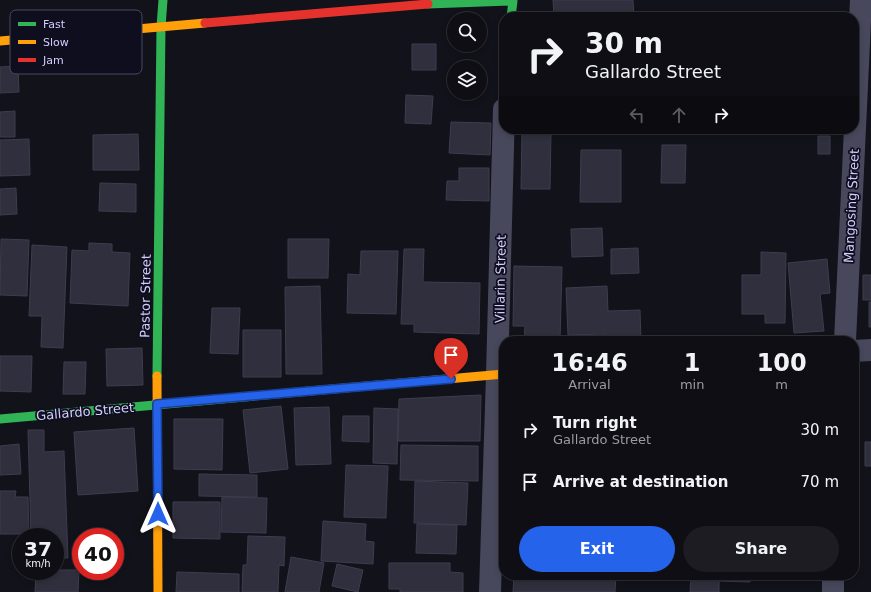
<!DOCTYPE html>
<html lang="en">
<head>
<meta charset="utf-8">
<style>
	body { margin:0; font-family:"DejaVu Sans",sans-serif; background:#1c1c22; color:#f1f3f6; height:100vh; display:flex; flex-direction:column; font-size:15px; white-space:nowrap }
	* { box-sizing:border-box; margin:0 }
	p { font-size:13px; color:#9b9ca0 }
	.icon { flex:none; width:22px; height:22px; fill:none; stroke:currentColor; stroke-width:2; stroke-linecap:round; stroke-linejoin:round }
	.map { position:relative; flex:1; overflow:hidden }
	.details { position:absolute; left:499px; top:336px; width:360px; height:244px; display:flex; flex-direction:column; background:#0e0e14; border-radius:16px; box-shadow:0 2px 6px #0003,0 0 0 1px #2e2e34 }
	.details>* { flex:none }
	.top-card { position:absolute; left:499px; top:12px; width:360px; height:122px; border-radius:16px; box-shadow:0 2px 6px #0003,0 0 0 1px #2e2e34; background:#0e0e14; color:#f1f3f6; overflow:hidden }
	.tools { position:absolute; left:447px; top:12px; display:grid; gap:8px }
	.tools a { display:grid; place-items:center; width:40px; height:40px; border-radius:50%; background:#0e0e14; box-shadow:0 2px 6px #0003,0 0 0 1px #2e2e34; font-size:20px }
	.speed { position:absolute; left:12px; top:528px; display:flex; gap:8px; font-size:20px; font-weight:700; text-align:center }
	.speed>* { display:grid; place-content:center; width:52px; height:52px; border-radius:50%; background:#0e0e14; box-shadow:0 2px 6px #0003,0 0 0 1px #2e2e34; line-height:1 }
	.speed small { font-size:10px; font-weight:400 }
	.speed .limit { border:6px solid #d22; background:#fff; color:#111 }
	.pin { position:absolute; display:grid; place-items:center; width:34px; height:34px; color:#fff; margin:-41px -17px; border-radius:50% 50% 50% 0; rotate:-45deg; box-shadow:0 0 4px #0007 }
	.pin .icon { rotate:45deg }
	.me { position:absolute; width:44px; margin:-22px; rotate:0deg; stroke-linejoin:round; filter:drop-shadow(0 0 3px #0008) }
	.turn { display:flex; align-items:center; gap:14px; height:84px; padding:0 20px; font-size:18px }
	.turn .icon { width:52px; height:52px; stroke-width:2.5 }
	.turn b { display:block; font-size:28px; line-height:34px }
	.lanes { display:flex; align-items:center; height:38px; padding:0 20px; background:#0003; justify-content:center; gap:20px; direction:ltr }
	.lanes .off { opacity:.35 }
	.eta { display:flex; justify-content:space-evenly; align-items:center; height:68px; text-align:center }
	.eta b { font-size:24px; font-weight:600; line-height:28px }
	.action { display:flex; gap:8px; margin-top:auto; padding:8px 20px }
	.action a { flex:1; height:46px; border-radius:24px; background:#2563eb; color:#fff; font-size:16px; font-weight:600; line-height:46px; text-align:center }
	.action a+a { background:#1c1c22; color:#f1f3f6 }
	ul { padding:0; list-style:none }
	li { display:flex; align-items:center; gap:12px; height:52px; padding:0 20px }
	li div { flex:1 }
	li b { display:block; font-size:15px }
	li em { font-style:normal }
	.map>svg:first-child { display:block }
</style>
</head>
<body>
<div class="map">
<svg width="871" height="592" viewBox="0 0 871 592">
	<rect width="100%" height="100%" fill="#12121a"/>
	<path fill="#302f3d" stroke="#3e3c4e" d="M553,0H633L634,17H554Z
		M412,44H436V70H412Z
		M18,66L19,92L0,93V67Z
		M406,95L433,96L431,124L405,123Z
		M15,111V137H0V112Z
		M451,122L491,123L490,155L449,153Z
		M522,131H551L550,189H521Z
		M138,134L139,170H93V135Z
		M818,136H830V154H818Z
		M29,139L30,175L0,176V140Z
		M662,145H686L685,183H661Z
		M581,150H621V202H580Z
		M459,168H489V201L446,200L447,181H459Z
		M100,183L136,184V212L99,211Z
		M16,188L17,214L0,215V189Z
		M602,228L603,256L572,257L571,229Z
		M1,239L29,240L27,296L0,295Z
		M288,239H329L328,278H288Z
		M89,243L112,244V252L130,253L128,306L70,303L72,250L89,251Z
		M32,245L67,247L63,348L41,347L42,316H29Z
		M638,248L639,273L611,274V249Z
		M404,249H424L423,282L480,283L479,334L414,332V324H401Z
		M361,251H398L396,314L347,313L348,274L360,275Z
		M761,252L786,253L785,323H765V314H742V275H761Z
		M827,259L830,293L820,294L824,331L794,333L788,263Z
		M514,266L562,267L560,341H524L525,326H513Z
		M863,275H871V300H863Z
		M320,286L322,374H286L285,287Z
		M607,286L608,311L640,310L641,341H604V334L568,335L566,288Z
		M869,302H871V327H869Z
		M212,308H240L238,354L210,353Z
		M243,330H281V377H243Z
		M142,348L143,385L107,386L106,349Z
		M0,356H32L31,392L0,391Z
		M64,362H86L85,394H63Z
		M481,395L480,441H398L399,399Z
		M281,406L288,469L250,473L243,410Z
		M329,407L331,464L296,465L294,408Z
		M374,408L398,409L397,464L373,463Z
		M343,416H369V442L342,441Z
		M174,419H223L222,470L174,469Z
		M134,428L138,491L78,495L74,432Z
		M28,430H44V452L64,451L68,558H55V537H31Z
		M865,442H871V466H865Z
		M19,444L21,474L0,475V446Z
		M401,445L478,446V481L400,480Z
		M346,465L388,466L386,518L344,517Z
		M199,474L257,475V497L199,496Z
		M415,481L468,483L466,525L414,523Z
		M0,491H16L15,497H28L29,534H0Z
		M222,497L267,498L266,533L221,532Z
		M173,502H220V539L173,538Z
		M323,521L366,524L365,541L374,542L373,564L321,561Z
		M417,524L457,525L456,554L416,553Z
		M248,536L285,537L284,566L279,565L278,592H242L243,565H247Z
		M291,557L324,563L319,592H285Z
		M389,563H450V572L463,573V592H400V589H389Z
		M337,564L363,570L358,592L332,586Z
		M55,570H79L78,592H35L36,571H55Z
		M177,572L239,574V592H176Z
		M514,575H616L615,592H513Z
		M691,575H750V582L719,581V592H690Z"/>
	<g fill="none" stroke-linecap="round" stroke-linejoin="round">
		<path stroke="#47485b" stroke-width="22" d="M845,341L861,0
			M854,351L871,350
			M490,592L497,375L504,109
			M833,592V575"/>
		<path stroke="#30b455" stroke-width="9" d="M428,4L513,1L511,17
			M157,376L161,27L163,0
			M0,419L299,392"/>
		<path stroke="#ff9f0a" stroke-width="9" d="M0,41L205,23
			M157,376L158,592
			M299,392L504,374"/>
		<path stroke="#e5322d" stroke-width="9" d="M205,23L428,4"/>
	</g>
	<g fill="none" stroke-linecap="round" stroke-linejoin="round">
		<g stroke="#184099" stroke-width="10">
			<path id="route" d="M158,514L157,404L451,379"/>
		</g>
		<use href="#route" stroke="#2563eb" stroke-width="7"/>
	</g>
	<g text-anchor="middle" stroke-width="3.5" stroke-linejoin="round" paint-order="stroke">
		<g font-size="13" fill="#d0cefc" stroke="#0f0e1e">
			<text transform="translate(851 206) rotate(-87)" y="5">Mangosing Street</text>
			<text transform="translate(500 279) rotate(-89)" y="5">Villarin Street</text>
			<text transform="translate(145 296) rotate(-89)" y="5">Pastor Street</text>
			<text transform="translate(85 411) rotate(-5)" y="5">Gallardo Street</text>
		</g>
	</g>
	<rect x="10" y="10" width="132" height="64" rx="6" fill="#0f0e1e" stroke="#494861" stroke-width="1"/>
	<rect x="18" y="22" width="18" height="4" fill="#30b455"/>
	<rect x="18" y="40" width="18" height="4" fill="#ff9f0a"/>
	<rect x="18" y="58" width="18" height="4" fill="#e5322d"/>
	<g font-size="11" fill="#d0cefc">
		<text x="43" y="28">Fast</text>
		<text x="43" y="46">Slow</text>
		<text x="43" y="64">Jam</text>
	</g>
</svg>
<div class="tools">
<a><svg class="icon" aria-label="search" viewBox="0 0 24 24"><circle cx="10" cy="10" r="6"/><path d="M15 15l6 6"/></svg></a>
<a><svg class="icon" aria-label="layers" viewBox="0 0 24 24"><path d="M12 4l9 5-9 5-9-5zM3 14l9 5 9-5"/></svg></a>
</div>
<div class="speed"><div>37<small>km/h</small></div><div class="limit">40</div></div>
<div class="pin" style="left:451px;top:379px;background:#d93025"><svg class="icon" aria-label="arrive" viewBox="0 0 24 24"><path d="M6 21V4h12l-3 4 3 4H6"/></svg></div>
<svg class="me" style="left:158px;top:514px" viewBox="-20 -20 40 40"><path d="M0-17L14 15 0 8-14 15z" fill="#2563eb" stroke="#fff" stroke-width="4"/></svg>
<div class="top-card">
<div class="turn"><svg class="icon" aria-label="right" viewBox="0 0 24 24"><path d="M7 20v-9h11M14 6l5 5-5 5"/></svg><div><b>30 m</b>Gallardo Street</div></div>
<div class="lanes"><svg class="icon off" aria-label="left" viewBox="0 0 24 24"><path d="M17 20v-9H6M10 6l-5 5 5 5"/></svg><svg class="icon off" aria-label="ahead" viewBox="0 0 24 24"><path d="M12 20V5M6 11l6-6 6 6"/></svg><svg class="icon" aria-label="right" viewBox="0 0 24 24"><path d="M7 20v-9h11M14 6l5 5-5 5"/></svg></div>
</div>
<section class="details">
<div class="eta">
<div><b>16:46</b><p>Arrival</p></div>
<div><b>1</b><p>min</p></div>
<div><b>100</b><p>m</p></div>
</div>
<ul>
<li><svg class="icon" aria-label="right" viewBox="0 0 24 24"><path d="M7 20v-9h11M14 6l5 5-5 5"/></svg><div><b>Turn right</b><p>Gallardo Street</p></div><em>30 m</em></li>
<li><svg class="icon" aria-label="arrive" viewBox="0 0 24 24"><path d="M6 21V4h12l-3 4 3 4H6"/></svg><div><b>Arrive at destination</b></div><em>70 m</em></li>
</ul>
<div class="action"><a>Exit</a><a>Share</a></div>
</section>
</div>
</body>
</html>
